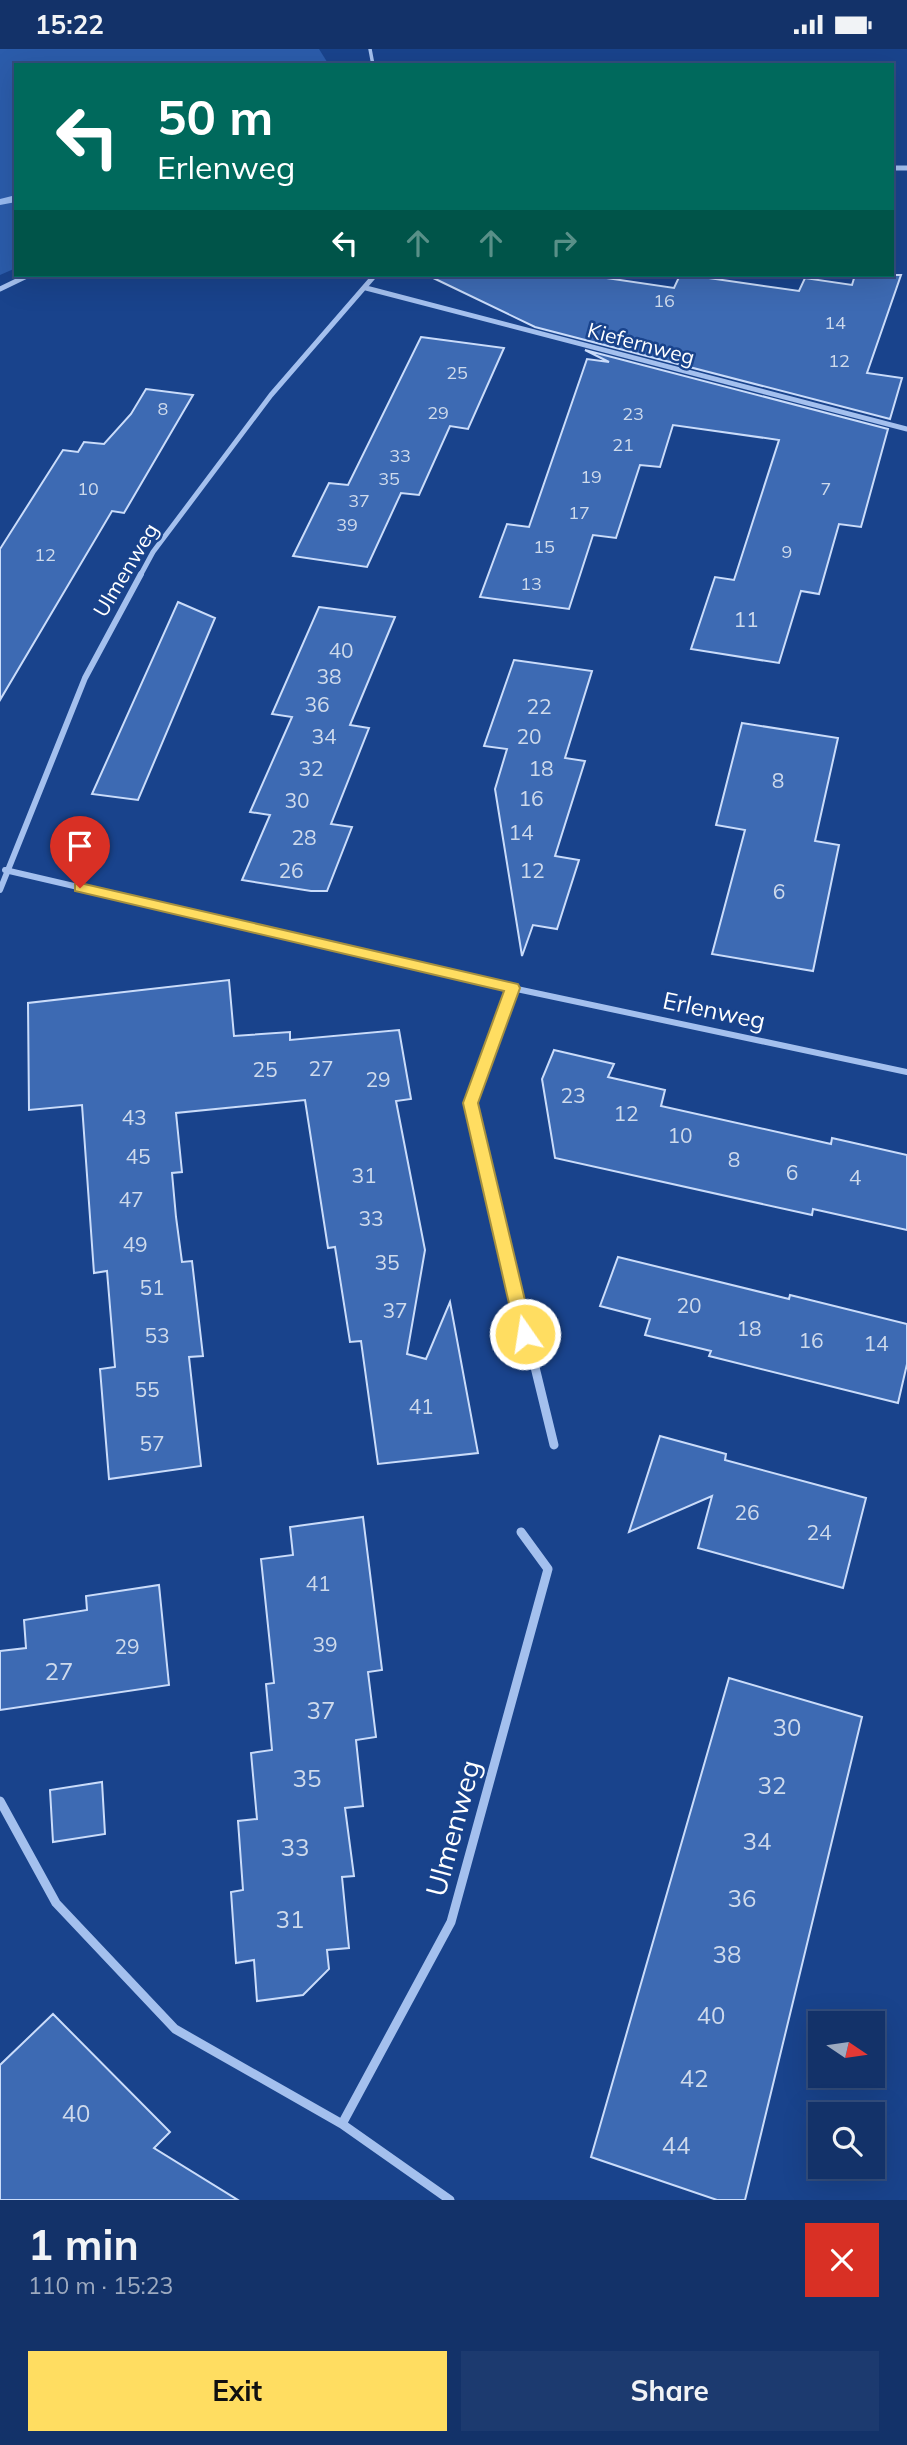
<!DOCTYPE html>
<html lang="en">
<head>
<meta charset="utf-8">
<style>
	body { margin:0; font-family:Mulish,sans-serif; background:#1c3a6f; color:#f1f3f6; height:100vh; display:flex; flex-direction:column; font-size:26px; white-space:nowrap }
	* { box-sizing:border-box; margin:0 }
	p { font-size:23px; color:#9daac0 }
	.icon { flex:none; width:38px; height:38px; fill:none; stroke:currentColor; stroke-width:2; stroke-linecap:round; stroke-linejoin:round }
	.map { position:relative; height:2151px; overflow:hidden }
	.details { display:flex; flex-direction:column; background:#133269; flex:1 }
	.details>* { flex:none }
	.hud { position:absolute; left:14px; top:14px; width:880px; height:214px; border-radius:0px; box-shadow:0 7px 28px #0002,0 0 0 2px #324d7d; background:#00695c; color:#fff; overflow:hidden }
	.needle { width:46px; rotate:103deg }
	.buttons { position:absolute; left:808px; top:1962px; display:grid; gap:14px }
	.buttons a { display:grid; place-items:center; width:77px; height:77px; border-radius:0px; background:#133269; box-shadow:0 7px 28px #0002,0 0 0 2px #324d7d; font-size:35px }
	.pin { position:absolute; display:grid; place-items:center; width:60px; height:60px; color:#fff; margin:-72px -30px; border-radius:50% 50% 50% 0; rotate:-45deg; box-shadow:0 0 7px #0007 }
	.pin .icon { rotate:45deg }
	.me { position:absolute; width:77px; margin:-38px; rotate:347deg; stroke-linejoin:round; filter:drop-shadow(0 0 5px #0008) }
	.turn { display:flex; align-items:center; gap:24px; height:147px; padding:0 28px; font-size:32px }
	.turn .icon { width:91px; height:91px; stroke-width:2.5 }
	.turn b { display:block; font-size:49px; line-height:60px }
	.lanes { display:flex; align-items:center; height:66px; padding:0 28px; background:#0003; justify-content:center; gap:35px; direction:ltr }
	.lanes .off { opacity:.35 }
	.round { display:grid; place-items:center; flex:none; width:74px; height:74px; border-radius:0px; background:#1c3a6f }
	.head { display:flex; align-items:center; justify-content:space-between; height:119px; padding:0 28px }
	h1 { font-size:42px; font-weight:700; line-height:52px }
	.cta { display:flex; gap:14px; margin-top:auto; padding:14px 28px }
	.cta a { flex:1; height:80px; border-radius:0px; background:#ffdd61; color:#111; font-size:28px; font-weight:700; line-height:80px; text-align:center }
	.cta a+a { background:#1c3a6f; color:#f1f3f6 }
	.status { display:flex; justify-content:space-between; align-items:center; height:49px; padding:0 35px; background:#133269; direction:ltr }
	.status svg { height:19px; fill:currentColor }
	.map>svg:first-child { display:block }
</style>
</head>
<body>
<div class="status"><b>15:22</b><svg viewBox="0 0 49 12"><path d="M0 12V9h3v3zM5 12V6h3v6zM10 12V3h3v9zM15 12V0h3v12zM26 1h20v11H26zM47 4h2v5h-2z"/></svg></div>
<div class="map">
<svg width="907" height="2151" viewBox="0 0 907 2151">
	<rect width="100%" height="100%" fill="#19438c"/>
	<path fill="#2b5cab" d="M0,0H319L329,16H16V219L0,226Z"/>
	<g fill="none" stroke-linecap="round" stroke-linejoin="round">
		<path fill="#97baf0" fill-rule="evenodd" d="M16,146V153L0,156V150Z"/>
	</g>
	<path fill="#3d6ab3" stroke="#cadcfa" stroke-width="2" d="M427,226H586L674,239L680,226H688L799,242L805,229L852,236L855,226H901L867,324L902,329L890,370L535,278Z
		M421,288L504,299L468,380L450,377L419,446L401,444L367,518L293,507L329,434L348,436Z
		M585,301L888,380L861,478L839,475L819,545L801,542L779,614L691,600L715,528L734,531L779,391L673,376L660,418L640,416L616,489L593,486L569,560L480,548L507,475L529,478L587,310L609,313Z
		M146,340L193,346L124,464L112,462L0,651V500L63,401L78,403L84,393L104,395L131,365Z
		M178,553L215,569L138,751L92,745Z
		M319,558L395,568L350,676L369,679L331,775L352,778L327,842H311L242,831L270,766L250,763L292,668L272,665Z
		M514,611L592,622L565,709L585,712L555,807L579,811L557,880L533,876L522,907L495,740L507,700L484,697Z
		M742,674L838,689L815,792L839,796L813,922L712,905L745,781L716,776Z
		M229,931L234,987L290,983V991L399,981L411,1050L396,1052L425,1201L407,1305L426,1310L450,1253L478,1404L378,1415L361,1292L350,1293L335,1198L328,1199L305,1051L176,1064L182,1123L172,1124L176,1168L182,1213L192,1212L203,1307L189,1308L201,1417L109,1430L100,1320L115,1318L107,1222L94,1224L82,1056L29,1061L28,954Z
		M554,1001L614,1015L608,1028L665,1041L661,1057L831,1095L832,1089L907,1106V1181L813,1160L812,1166L555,1109L542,1030Z
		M618,1208L789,1250L790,1246L907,1275V1315L898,1354L709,1307L711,1302L645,1286L650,1270L600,1257Z
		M660,1387L726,1405L725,1411L866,1449L843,1539L698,1499L712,1447L629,1483Z
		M363,1468L382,1621L368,1623L376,1688L356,1691L363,1757L345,1759L354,1827L342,1828L349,1899L327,1901L329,1920L303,1946L257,1952L254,1911L236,1914L231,1843L243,1841L238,1772L257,1770L251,1704L272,1701L266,1635L274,1634L261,1510L293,1506L290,1478Z
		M159,1536L169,1636L0,1661V1602L26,1599L24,1571L87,1561L86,1547Z
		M729,1629L862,1668L745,2151H717L591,2108Z
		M102,1733L105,1785L53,1793L50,1741Z
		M53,1965L170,2083L154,2099L238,2151H0V2016Z"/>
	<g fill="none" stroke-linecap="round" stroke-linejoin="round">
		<path stroke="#a4c0ee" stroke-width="3.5" d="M370,0L373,16"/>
		<path stroke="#a4c0ee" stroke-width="5" d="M892,119H907
			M366,239L907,380
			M0,240L29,226
			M140,527L153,503L271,346L375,226"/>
		<path stroke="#a4c0ee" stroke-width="6" d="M5,821L512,939L907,1023
			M0,841L85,629L141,525
			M512,939L471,1054L513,1225"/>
		<path stroke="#a4c0ee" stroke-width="9" d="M512,1224L554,1396
			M0,1752L56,1854L175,1980L342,2075L450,2151
			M342,2075L451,1873L548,1520L521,1483"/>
	</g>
	<path fill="#ffdd61" stroke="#a6903f" stroke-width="2" d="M80,834L518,935L520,939L478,1054L533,1285L531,1290L525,1292L516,1285L463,1054L504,942L75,842V835Z"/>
	<g text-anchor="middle" stroke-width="5" stroke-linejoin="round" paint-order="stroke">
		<g font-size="18" fill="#cedaec">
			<text x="664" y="258">16</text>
			<text x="835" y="280">14</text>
			<text x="839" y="318">12</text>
			<text x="457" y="330">25</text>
			<text x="163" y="366">8</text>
			<text x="438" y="370">29</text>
			<text x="633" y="371">23</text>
			<text x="623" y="402">21</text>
			<text x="400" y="413">33</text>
			<text x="591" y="434">19</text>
			<text x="389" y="436">35</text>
			<text x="88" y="446">10</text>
			<text x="826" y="446">7</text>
			<text x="359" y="458">37</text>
			<text x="579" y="470">17</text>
			<text x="347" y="482">39</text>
			<text x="544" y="504">15</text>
			<text x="787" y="509">9</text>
			<text x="45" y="512">12</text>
			<text x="531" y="541">13</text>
		</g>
		<g font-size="21" fill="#fff" stroke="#19438c">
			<text transform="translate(641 295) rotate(15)" y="7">Kiefernweg</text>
			<text transform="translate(126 521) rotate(-59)" y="7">Ulmenweg</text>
		</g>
		<g font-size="21" fill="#cedaec">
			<text x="746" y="578">11</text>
			<text x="341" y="609">40</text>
			<text x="329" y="635">38</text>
			<text x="317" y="663">36</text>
			<text x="539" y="665">22</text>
			<text x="324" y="695">34</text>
			<text x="529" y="695">20</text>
			<text x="311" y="727">32</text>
			<text x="541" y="727">18</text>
			<text x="778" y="739">8</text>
			<text x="531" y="757">16</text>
			<text x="297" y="759">30</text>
			<text x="521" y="791">14</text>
			<text x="304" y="796">28</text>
			<text x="291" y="829">26</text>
			<text x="532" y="829">12</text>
			<text x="779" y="850">6</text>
			<text x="321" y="1027">27</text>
			<text x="265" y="1028">25</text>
			<text x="378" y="1038">29</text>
			<text x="573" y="1054">23</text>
			<text x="626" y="1072">12</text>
			<text x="134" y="1076">43</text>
			<text x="680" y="1094">10</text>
			<text x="138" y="1115">45</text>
			<text x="734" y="1118">8</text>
			<text x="792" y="1131">6</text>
			<text x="364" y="1134">31</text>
			<text x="855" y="1136">4</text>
			<text x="131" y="1158">47</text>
			<text x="371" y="1177">33</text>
			<text x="135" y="1203">49</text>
			<text x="387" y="1221">35</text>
			<text x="152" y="1246">51</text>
			<text x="689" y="1264">20</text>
			<text x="395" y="1269">37</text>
			<text x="749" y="1287">18</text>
			<text x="157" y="1294">53</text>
			<text x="811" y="1299">16</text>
			<text x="876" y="1302">14</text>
			<text x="147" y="1348">55</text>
			<text x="421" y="1365">41</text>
			<text x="152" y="1402">57</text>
			<text x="747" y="1471">26</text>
			<text x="819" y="1491">24</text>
			<text x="318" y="1542">41</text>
			<text x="325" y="1603">39</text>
			<text x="127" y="1605">29</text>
		</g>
		<g font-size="24" fill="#fff" stroke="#19438c">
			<text transform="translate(714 962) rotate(12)" y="8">Erlenweg</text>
		</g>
		<g font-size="24" fill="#cedaec">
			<text x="59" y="1631">27</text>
			<text x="321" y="1670">37</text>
			<text x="787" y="1687">30</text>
			<text x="307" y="1738">35</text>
			<text x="772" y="1745">32</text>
			<text x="757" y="1801">34</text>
			<text x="295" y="1807">33</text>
			<text x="742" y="1858">36</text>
			<text x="290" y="1879">31</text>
			<text x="727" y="1914">38</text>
			<text x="711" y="1975">40</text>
			<text x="694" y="2038">42</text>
			<text x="76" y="2073">40</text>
			<text x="676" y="2105">44</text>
		</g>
		<g font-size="28" fill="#fff" stroke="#19438c">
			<text transform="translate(453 1779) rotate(-75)" y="10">Ulmenweg</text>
		</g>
	</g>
</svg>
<div class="buttons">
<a><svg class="needle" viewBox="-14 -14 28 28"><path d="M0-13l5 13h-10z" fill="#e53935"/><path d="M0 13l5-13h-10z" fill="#9daac0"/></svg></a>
<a><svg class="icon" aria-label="search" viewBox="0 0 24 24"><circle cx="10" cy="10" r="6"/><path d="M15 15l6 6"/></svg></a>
</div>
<div class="pin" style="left:80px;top:839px;background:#d93025"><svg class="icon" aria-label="arrive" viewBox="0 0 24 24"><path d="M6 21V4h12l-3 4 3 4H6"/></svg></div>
<svg class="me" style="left:525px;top:1285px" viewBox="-20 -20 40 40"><circle r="17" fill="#ffdd61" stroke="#fff" stroke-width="3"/><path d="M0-11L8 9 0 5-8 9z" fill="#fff"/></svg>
<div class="hud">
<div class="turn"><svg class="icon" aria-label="left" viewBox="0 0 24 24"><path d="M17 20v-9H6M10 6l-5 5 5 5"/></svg><div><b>50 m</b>Erlenweg</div></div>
<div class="lanes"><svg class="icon" aria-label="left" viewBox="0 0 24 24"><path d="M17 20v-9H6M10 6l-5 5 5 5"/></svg><svg class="icon off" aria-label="ahead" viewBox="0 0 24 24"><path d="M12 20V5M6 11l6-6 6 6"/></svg><svg class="icon off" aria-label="ahead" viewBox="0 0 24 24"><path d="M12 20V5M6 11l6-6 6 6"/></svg><svg class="icon off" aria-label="right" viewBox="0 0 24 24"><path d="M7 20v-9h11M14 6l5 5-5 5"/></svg></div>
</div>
</div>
<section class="details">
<div class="head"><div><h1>1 min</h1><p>110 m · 15:23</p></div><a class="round" style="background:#d93025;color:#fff"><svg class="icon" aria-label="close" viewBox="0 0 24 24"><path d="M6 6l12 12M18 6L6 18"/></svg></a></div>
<div class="cta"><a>Exit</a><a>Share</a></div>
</section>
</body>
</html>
